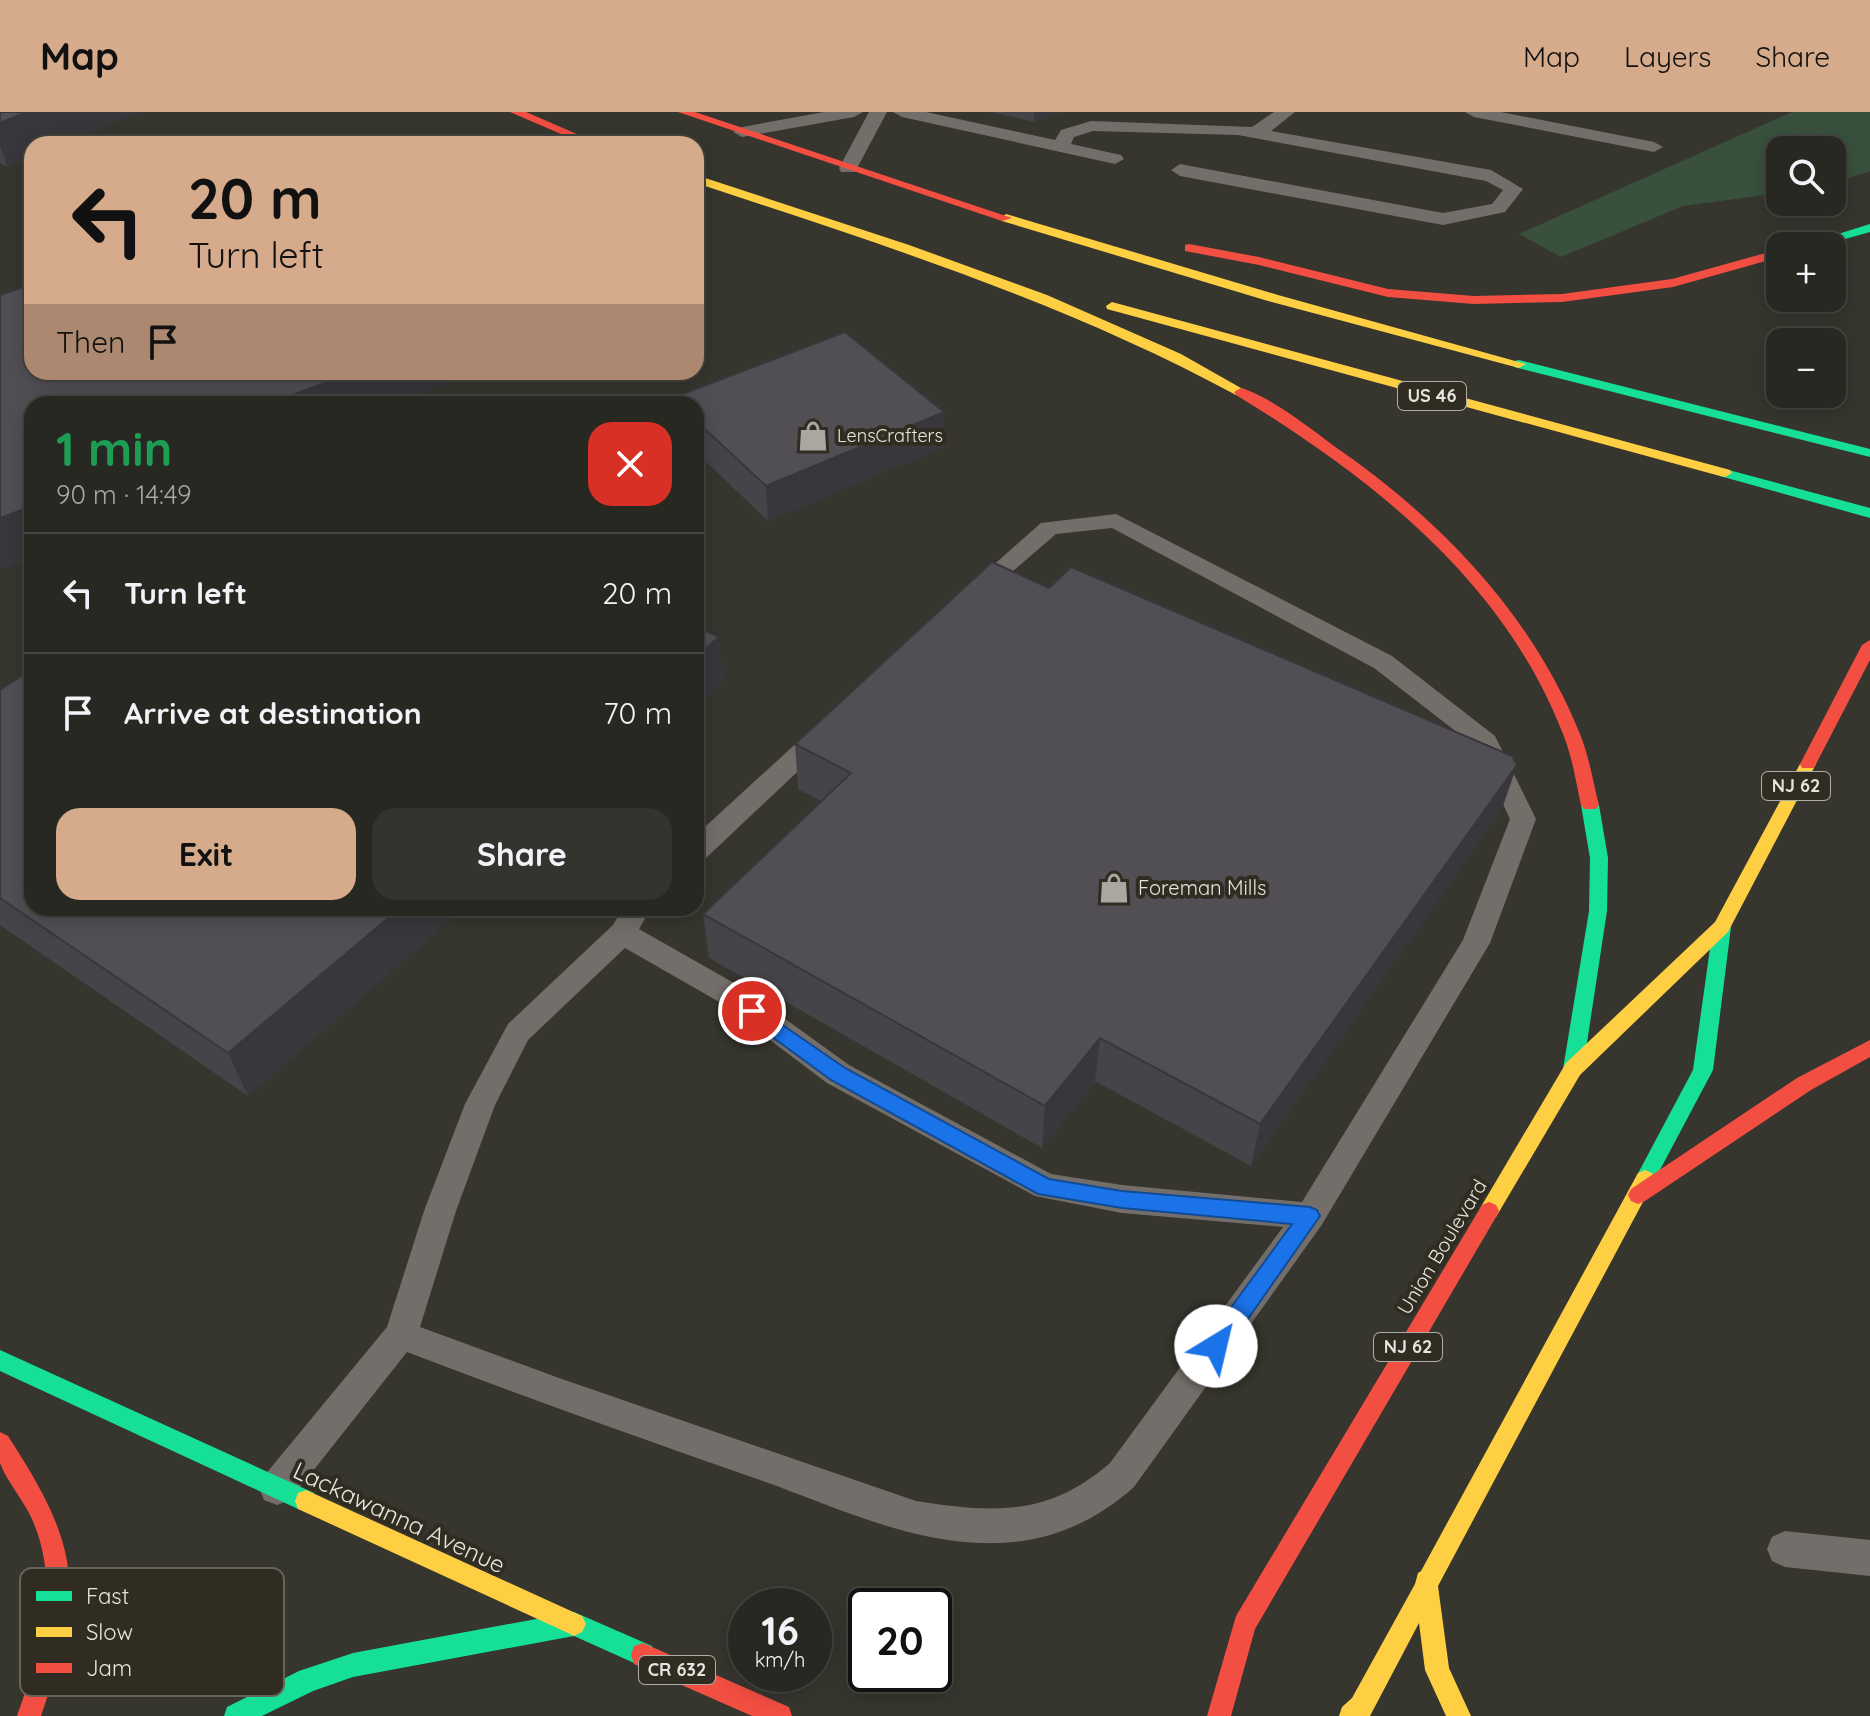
<!DOCTYPE html>
<html lang="en">
<head>
<meta charset="utf-8">
<style>
	body { margin:0; font-family:Quicksand,sans-serif; background:#34342f; color:#f1f3f6; height:100vh; display:flex; flex-direction:column; font-size:30px; white-space:nowrap }
	* { box-sizing:border-box; margin:0 }
	p { font-size:26px; color:#a5a6a5 }
	.icon { flex:none; width:44px; height:44px; fill:none; stroke:currentColor; stroke-width:2; stroke-linecap:round; stroke-linejoin:round }
	.map { position:relative; flex:1; overflow:hidden }
	.drawer { position:absolute; left:24px; top:284px; width:680px; height:520px; display:flex; flex-direction:column; background:#282822; border-radius:24px; box-shadow:0 4px 20px #0003,0 0 0 2px #444440 }
	.drawer>* { flex:none }
	.banner { position:absolute; left:24px; top:24px; width:680px; height:244px; border-radius:24px; box-shadow:0 4px 20px #0003,0 0 0 2px #444440; background:#d6ab8b; color:#111; overflow:hidden }
	.buttons { position:absolute; left:1766px; top:24px; display:grid; gap:16px }
	.buttons a { display:grid; place-items:center; width:80px; height:80px; border-radius:16px; background:#282822; box-shadow:0 4px 20px #0003,0 0 0 2px #444440; font-size:40px }
	.speed { position:absolute; left:728px; top:1476px; display:flex; gap:16px; font-size:40px; font-weight:700; text-align:center }
	.speed>* { display:grid; place-content:center; width:104px; height:104px; border-radius:50%; background:#282822; box-shadow:0 4px 20px #0003,0 0 0 2px #444440; line-height:1 }
	.speed small { font-size:20px; font-weight:400 }
	.speed .limit { border:4px solid #111; border-radius:12px; background:#fff; color:#111 }
	.pin { position:absolute; display:grid; place-items:center; width:68px; height:68px; color:#fff; margin:-34px; border:4px solid #fff; border-radius:50%; box-shadow:0 2px 8px #0007 }
	.me { position:absolute; width:88px; margin:-44px; rotate:36deg; stroke-linejoin:round; filter:drop-shadow(0 0 6px #0008) }
	.turn { display:flex; align-items:center; gap:28px; height:168px; padding:0 32px; font-size:36px }
	.turn .icon { width:104px; height:104px; stroke-width:2.5 }
	.turn b { display:block; font-size:56px; line-height:68px }
	.then { display:flex; align-items:center; height:76px; padding:0 32px; background:#0003; gap:16px; font-size:30px }
	.round { display:grid; place-items:center; flex:none; width:84px; height:84px; border-radius:24px; background:#34342f }
	.head { display:flex; align-items:center; justify-content:space-between; height:136px; padding:0 32px }
	h1 { font-size:48px; font-weight:700; line-height:60px; color:#1e9e55 }
	.primary-button { display:flex; gap:16px; margin-top:auto; padding:16px 32px }
	.primary-button a { flex:1; height:92px; border-radius:24px; background:#d6ab8b; color:#111; font-size:32px; font-weight:700; line-height:92px; text-align:center }
	.primary-button a+a { background:#34342f; color:#f1f3f6 }
	ul { padding:0; list-style:none }
	li { display:flex; align-items:center; gap:24px; height:120px; padding:0 32px; border-top:2px solid #444440 }
	li div { flex:1 }
	li b { display:block; font-size:30px }
	li em { font-style:normal }
	header { display:flex; align-items:center; gap:48px; box-sizing:border-box; height:112px; padding:0 40px; background:#d6ab8b; color:#111 }
	header strong { font-size:38px }
	nav { display:flex; gap:44px; margin-inline-start:auto; font-size:28px }
	.map>svg:first-child { display:block }
</style>
</head>
<body>
<header>
<strong>Map</strong>
<nav><a>Map</a><a>Layers</a><a>Share</a></nav>
</header>
<div class="map">
<svg width="1870" height="1604" viewBox="0 0 1870 1604">
	<rect width="100%" height="100%" fill="#36352e"/>
	<path fill="#39513c" d="M1792,0H1870V59L1832,72V38H1780V81L1683,94L1561,145L1519,122Z"/>
	<g fill="none" stroke-linecap="round" stroke-linejoin="round">
		<path fill="#746e6a" fill-rule="evenodd" d="M824,0H863L854,5L742,25L733,20L742,15Z
			M869,0H887L855,60H841L839,56Z
			M893,0H926L1055,28L1061,18L1091,9L1252,15L1274,0H1295L1271,19L1491,58L1523,77L1505,100L1443,113L1180,64L1171,58L1180,52L1443,101L1492,92L1503,78L1486,69L1238,23L1093,19L1074,25L1071,32L1121,43L1124,47L1115,52L902,5Z
			M1465,0H1501L1654,30L1663,35L1654,40L1474,5Z
			M1116,402L1392,544L1495,624L1536,707L1490,831L1321,1114L1134,1375C1096,1409 1050,1430 998,1431C915,1434 837,1395 760,1368C642,1327 524,1285 407,1240L290,1388L277,1393L264,1388L259,1376L264,1364L387,1215L424,1099L465,992L508,912L613,813L623,796H651L639,817L741,875L849,953L1051,1062L1122,1073L1302,1090L1463,828L1510,707L1476,635L1374,556L1112,416L1056,422L983,485H967L963,480L1041,411ZM625,836L721,891L827,971L1035,1084L1122,1101L1283,1115L1110,1351C1048,1405 993,1401 916,1389L559,1266L420,1215L456,1099L495,993L528,928Z
			M822,613L831,616L835,622L831,628L706,746L696,749V723L813,616Z
			M1785,1419L1870,1428V1464L1785,1455L1772,1449L1767,1437L1772,1425Z"/>
		<path fill="#16e098" fill-rule="evenodd" d="M1870,112V120L1820,134H1800Z
			M1519,248L1870,337V345L1514,255V249Z
			M1725,357L1870,396V406L1720,364V358Z
			M1590,687L1599,693L1608,746L1607,799L1583,957L1580,963L1573,965L1566,963L1563,957L1589,799L1590,746L1581,693Z
			M1722,808L1728,810L1731,815L1713,958L1652,1073L1645,1076L1638,1073L1635,1067L1693,958L1713,815L1716,810Z
			M0,1238L314,1381L317,1389L314,1397L306,1400L298,1397L0,1259Z
			M574,1500L652,1534L655,1543L652,1552L643,1555L574,1524L353,1565L313,1579L262,1604H224L227,1595L299,1559L353,1541Z"/>
		<path fill="#ffcf43" fill-rule="evenodd" d="M696,63L909,133L1047,183L1181,242L1248,280L1241,284L1236,283C1062,189 883,133 696,71Z
			M1006,102L1278,183L1526,252L1519,256L1268,189L1002,109L1000,106Z
			M1112,190L1730,358L1732,361L1725,365L1720,364L1107,197L1106,194Z
			M1808,646L1816,652L1728,820L1580,963L1496,1105L1489,1108L1482,1105L1479,1099L1482,1093L1566,951L1715,810L1800,652Z
			M1645,1058L1652,1061L1655,1067L1652,1073L1438,1474L1449,1556L1471,1604H1446L1425,1558L1419,1511L1370,1604H1339L1342,1595L1352,1586L1415,1472L1418,1461L1421,1459L1638,1061Z
			M306,1378L582,1504L586,1512L582,1520L574,1524L566,1520L298,1397L295,1389L298,1381Z"/>
		<path fill="#f24e42" fill-rule="evenodd" d="M510,0H526L600,32H584Z
			M678,0H695L1012,106L1002,109Z
			M1189,132L1259,145L1388,177L1474,184L1562,182L1672,167L1780,137V145L1673,175L1562,190L1474,192L1388,185L1259,153L1185,139V133Z
			M1241,276C1269,284 1310,316 1334,334C1440,407 1531,501 1580,622C1589,644 1593,670 1599,693L1596,697H1584L1581,693C1576,670 1572,644 1563,622C1503,468 1373,367 1236,283L1234,280Z
			M1870,528V548L1816,652L1814,656H1802L1800,652L1862,533Z
			M1870,928V945L1811,978L1645,1089L1638,1092L1631,1089L1628,1083L1631,1077L1797,966Z
			M1489,1090L1496,1093L1499,1099L1496,1105L1255,1517L1231,1604H1207L1236,1504L1482,1093Z
			M0,1320L8,1324C81,1436 85,1478 41,1604H17C40,1539 62,1472 31,1405C23,1388 6,1368 0,1351C0,1343 0,1330 0,1320Z
			M643,1531L789,1595L792,1604H752L634,1552L631,1543L634,1534Z"/>
	</g>
	<path fill="#464448" d="M0,0L8,56L0,51Z
		M991,0H1064L1034,10Z
		M672,286L944,300V335L768,409L696,340V292H672Z
		M0,578L464,796L248,984L0,813Z
		M795,632L1502,697L1251,1054L1095,969L1042,1036L709,846L703,802L821,689L798,677Z"/>
	<path fill="#39373b" d="M26,0H138L64,32H32V46L8,56L0,34V11Z
		M1034,0H1064L1034,10Z
		M354,260H467L468,264L397,292H269Z
		M944,300V335L768,409L766,374Z
		M32,394V447L2,458L0,454V406Z
		M719,525L724,570L696,595V545Z
		M1517,653L1502,697L1251,1054L1260,1012Z
		M400,796H464L248,984L228,941Z
		M1100,926L1095,969L1042,1036L1045,994Z"/>
	<path fill="#514f54" stroke="#39373b" stroke-width="2" d="M0,0H26L0,11Z
		M32,172V260H354L269,292H32V394L0,406V183Z
		M845,220L944,300L766,374L696,309V292H678L672,286Z
		M992,450L1049,476L1071,455L1512,644L1517,653L1260,1012L1100,926L1045,994L703,802L851,661L795,632Z
		M696,514L719,525L696,545Z
		M32,557V796H400L228,941L0,786V578Z"/>
	<path fill="#1a73e8" stroke="#114b97" stroke-width="2" d="M752,892L845,956L1049,1067L1122,1079L1310,1095L1317,1098L1320,1104L1224,1241L1216,1243L1208,1241L1205,1234L1208,1227L1292,1112L1122,1096L1038,1082L831,968L745,905L743,899L745,894Z"/>
	<defs>
		<g id="shop-bare" transform="scale(2.4)"><path d="M-5-2.5h2.3a2.7 3.5 0 0 1 5.4 0H5L5.5 6h-11ZM-1.5-2.5h3a1.5 2.3 0 0 0-3 0Z" fill="#a9a7a0" stroke="#302c21" stroke-width="2.5" paint-order="stroke"/></g>
	</defs>
	<g fill-rule="evenodd">
		<use href="#shop-bare" x="813" y="324"/>
		<use href="#shop-bare" x="1114" y="776"/>
	</g>
	<g text-anchor="middle" stroke-width="8" stroke-linejoin="round" paint-order="stroke">
		<g fill="#302c21" stroke="#b0ada5" stroke-width="2">
			<rect x="1398" y="270" width="68" height="28" rx="6"/>
			<rect x="1762" y="660" width="68" height="28" rx="6"/>
			<rect x="1374" y="1221" width="68" height="28" rx="6"/>
			<rect x="639" y="1544" width="76" height="28" rx="6"/>
		</g>
		<g font-size="18" font-weight="bold" fill="#e7e4dd">
			<text x="1432" y="290">US 46</text>
			<text x="1796" y="680">NJ 62</text>
			<text x="1408" y="1241">NJ 62</text>
			<text x="677" y="1564">CR 632</text>
		</g>
		<g font-size="18" fill="#e7e4dd" stroke="#302c21" text-anchor="start">
			<text x="837" y="330">LensCrafters</text>
		</g>
		<g font-size="20" fill="#e7e4dd" stroke="#302c21" text-anchor="start">
			<text x="1138" y="783">Foreman Mills</text>
		</g>
		<g font-size="20" fill="#e7e4dd" stroke="#302c21">
			<text transform="translate(1442 1135) rotate(-59)" y="7">Union Boulevard</text>
		</g>
		<g font-size="24" fill="#e7e4dd" stroke="#302c21">
			<text transform="translate(399 1406) rotate(25)" y="8">Lackawanna Avenue</text>
		</g>
	</g>
	<rect x="20" y="1456" width="264" height="128" rx="12" fill="#302c21" stroke="#676359" stroke-width="2"/>
	<rect x="36" y="1479" width="36" height="10" fill="#16e098"/>
	<rect x="36" y="1515" width="36" height="10" fill="#ffcf43"/>
	<rect x="36" y="1551" width="36" height="10" fill="#f24e42"/>
	<g font-size="22" fill="#e7e4dd">
		<text x="86" y="1492">Fast</text>
		<text x="86" y="1528">Slow</text>
		<text x="86" y="1564">Jam</text>
	</g>
</svg>
<div class="buttons">
<a><svg class="icon" aria-label="search" viewBox="0 0 24 24"><circle cx="10" cy="10" r="6"/><path d="M15 15l6 6"/></svg></a>
<a>+</a>
<a>−</a>
</div>
<div class="speed"><div>16<small>km/h</small></div><div class="limit">20</div></div>
<div class="pin" style="left:752px;top:899px;background:#d93025"><svg class="icon" aria-label="arrive" viewBox="0 0 24 24"><path d="M6 21V4h12l-3 4 3 4H6"/></svg></div>
<svg class="me" style="left:1216px;top:1234px" viewBox="-20 -20 40 40"><circle r="19" fill="#fff"/><path d="M0-13L10 11 0 6-10 11z" fill="#1a73e8"/></svg>
<div class="banner">
<div class="turn"><svg class="icon" aria-label="left" viewBox="0 0 24 24"><path d="M17 20v-9H6M10 6l-5 5 5 5"/></svg><div><b>20 m</b>Turn left</div></div>
<div class="then">Then<svg class="icon" aria-label="arrive" viewBox="0 0 24 24"><path d="M6 21V4h12l-3 4 3 4H6"/></svg></div>
</div>
<section class="drawer">
<div class="head"><div><h1>1 min</h1><p>90 m · 14:49</p></div><a class="round" style="background:#d93025;color:#fff"><svg class="icon" aria-label="close" viewBox="0 0 24 24"><path d="M6 6l12 12M18 6L6 18"/></svg></a></div>
<ul>
<li><svg class="icon" aria-label="left" viewBox="0 0 24 24"><path d="M17 20v-9H6M10 6l-5 5 5 5"/></svg><div><b>Turn left</b></div><em>20 m</em></li>
<li><svg class="icon" aria-label="arrive" viewBox="0 0 24 24"><path d="M6 21V4h12l-3 4 3 4H6"/></svg><div><b>Arrive at destination</b></div><em>70 m</em></li>
</ul>
<div class="primary-button"><a>Exit</a><a>Share</a></div>
</section>
</div>
</body>
</html>
